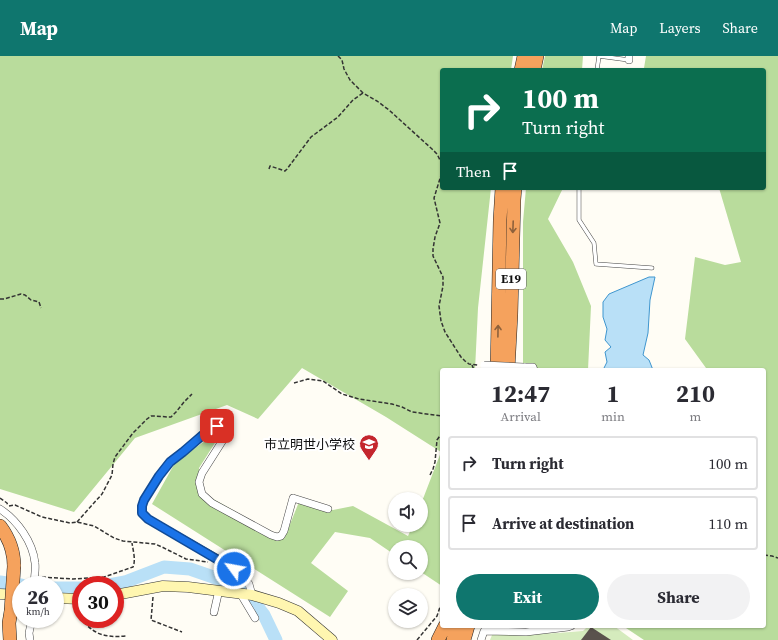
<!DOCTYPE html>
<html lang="en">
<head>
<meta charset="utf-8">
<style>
	body { margin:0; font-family:"Source Serif 4","Noto Sans JP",serif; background:#f2f2f3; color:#2b2b33; height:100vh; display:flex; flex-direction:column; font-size:15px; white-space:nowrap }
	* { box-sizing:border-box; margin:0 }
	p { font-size:13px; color:#7c7c81 }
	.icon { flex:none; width:22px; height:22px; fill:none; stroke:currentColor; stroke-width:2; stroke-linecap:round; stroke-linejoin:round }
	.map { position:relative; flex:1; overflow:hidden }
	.drawer { position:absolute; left:440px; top:312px; width:326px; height:260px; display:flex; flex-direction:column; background:#fff; border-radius:4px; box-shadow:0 1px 3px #0004 }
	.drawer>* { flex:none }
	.hud { position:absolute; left:440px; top:12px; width:326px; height:122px; border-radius:4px; box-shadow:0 1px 3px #0004; background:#0b6e4f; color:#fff; overflow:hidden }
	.controls { position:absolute; left:388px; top:436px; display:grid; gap:8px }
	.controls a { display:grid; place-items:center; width:40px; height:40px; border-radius:50%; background:#fff; box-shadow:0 1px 3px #0004; font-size:20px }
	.speed { position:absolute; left:12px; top:520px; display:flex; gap:8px; font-size:20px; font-weight:700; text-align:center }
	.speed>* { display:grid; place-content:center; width:52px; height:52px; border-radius:50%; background:#fff; box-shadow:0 1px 3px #0004; line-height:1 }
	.speed small { font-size:10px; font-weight:400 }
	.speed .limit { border:6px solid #d22; background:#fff; color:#111 }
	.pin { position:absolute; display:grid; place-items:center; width:34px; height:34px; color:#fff; margin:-17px; border-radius:8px; box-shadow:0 2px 6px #0006 }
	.me { position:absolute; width:44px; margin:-22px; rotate:302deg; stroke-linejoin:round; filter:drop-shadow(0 0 3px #0008) }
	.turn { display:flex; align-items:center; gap:14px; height:84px; padding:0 16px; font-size:18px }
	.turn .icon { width:52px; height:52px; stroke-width:2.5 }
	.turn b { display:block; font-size:28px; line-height:34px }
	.then { display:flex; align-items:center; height:38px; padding:0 16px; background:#0003; gap:8px; font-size:15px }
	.eta { display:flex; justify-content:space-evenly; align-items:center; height:68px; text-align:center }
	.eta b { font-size:24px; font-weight:700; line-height:28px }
	.primary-button { display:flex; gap:8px; margin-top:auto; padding:8px 16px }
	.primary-button a { flex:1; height:46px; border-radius:24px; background:#0f766e; color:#fff; font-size:16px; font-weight:700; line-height:46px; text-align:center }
	.primary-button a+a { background:#f2f2f3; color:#2b2b33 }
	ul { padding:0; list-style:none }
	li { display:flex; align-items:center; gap:12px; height:54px; margin:0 8px 6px; padding:0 8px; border:2px solid #e1e1e2; border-radius:4px }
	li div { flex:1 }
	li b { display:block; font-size:15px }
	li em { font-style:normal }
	header { display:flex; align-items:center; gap:24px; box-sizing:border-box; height:56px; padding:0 20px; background:#0f766e; color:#fff }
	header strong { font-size:19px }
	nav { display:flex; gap:22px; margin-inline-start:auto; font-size:14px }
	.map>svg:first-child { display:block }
</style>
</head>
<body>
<header>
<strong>Map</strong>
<nav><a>Map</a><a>Layers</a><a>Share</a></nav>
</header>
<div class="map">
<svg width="778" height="584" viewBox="0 0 778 584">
	<rect width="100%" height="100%" fill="#fffdf5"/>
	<path fill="#d5ebbd" d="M588,570H614L633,584H490L492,579H512L558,577L583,575Z"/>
	<path fill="#b9dc9c" d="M0,0H513L511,14H442V132H491L478,252L475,314H442V530L421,516V491H395V499L370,482L335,476L311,507L348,535L330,561L152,448L176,405L208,383L220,379L199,412L201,436L284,483L301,441L333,454L353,450L408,480L413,469H421V448L441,396L386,361L302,312L258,363L227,349L135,382L74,456L0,433Z
		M545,0H583L582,14H542Z
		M646,0H778V584H644L623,570H764V314H705L706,312L685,283L695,201L725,209L741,206L719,132H764V14H647L644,12Z
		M526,132H563L548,163L573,206L591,250L588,314H523V166Z"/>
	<path fill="#b9e0f7" stroke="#3f96cf" d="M649,221H655L650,244L648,277L643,299L649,304L653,314H603L607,306L605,296L611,291L605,284L607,273L603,261V246L609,238Z"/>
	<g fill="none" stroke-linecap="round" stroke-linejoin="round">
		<path stroke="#b9e0f7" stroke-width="13" d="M0,526L21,529
			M109,529L125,526L164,511L190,513L216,522L235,529L257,550L264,559L276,584
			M55,532H81"/>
	</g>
	<path fill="#5a524d" d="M591,571L611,584H581Z"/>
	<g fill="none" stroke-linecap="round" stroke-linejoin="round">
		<g stroke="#444" stroke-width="4.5">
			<path id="lane" d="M597,14L599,0L629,4
				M579,132V164L594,187L596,208L652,212"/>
		</g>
		<g stroke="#444" stroke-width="8">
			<path id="street" d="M629,4V0
				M524,311H533L534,314
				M0,453C17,464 33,486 35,507C36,514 34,522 34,529
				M240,537L255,562
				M252,539L249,528L242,519L225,507L148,463L142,457V450L144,444L159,420L170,406L183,396L212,371L217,370L221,374L223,384L202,417L199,426L202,438L212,447L271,479L277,481L281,480L284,475L293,442L328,453
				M214,556L219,534
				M30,584L29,577L32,563
				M481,584L484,575L526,576L568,571L571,570"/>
		</g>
		<g stroke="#333" stroke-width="11">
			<path id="secondary" d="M0,538L21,539
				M115,539L163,530L188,531L252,539L279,547L298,555L332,584
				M55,542L81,543"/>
		</g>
		<g stroke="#222" stroke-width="14">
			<path id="highway" d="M521,14L524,0
				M534,14L537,0
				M497,314L500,164L502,132
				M508,314L511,259L514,144L515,132
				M0,470C9,482 14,494 14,510
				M10,584L9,567L11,555
				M438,584L445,570
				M453,584L457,570
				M464,584L468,570"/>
		</g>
		<path stroke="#333" stroke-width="1.5" stroke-dasharray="4 2" stroke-linecap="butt" d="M338,0L342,4L344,13L350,24L363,37L377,45L389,54L432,93L437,98L441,106L442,116L434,142L440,167L435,181L433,193V200L443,221V230L439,250L441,265L445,276L461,301L465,305L469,308L478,309
			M269,113L270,110L285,115L287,113L311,81L338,61L353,44L363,37
			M0,243H4L21,238L25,239L31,244L39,246L41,252
			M472,309L474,314
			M294,327L308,323L323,325L342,338L359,343L392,348L402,351L412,356L442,360
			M430,419L433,413L435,406L437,384L442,377
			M0,442L7,447L8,450
			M9,450L15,449L42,461L70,467L77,466L94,470L114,482L123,485L155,488L162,491L186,503L208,506
			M77,466L102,438L112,419L113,408L115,401L133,377L147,363L151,360H155L168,361H171L176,356L184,346L192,338
			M764,499L772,500L778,502
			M42,521L73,523L104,521L133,511C136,504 133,494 132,487
			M153,541L151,564L182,576
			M76,551V557C93,578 101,582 127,580
			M417,584L437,560L440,551"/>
		<use href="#lane" stroke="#fff" stroke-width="3.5"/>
		<use href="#street" stroke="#fff" stroke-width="7"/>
		<use href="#secondary" stroke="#fff6b0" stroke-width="10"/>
		<use href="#highway" stroke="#f5a25d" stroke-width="13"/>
		<g stroke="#444" stroke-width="8" stroke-linecap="butt">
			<path id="street-bridge" d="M484,309L524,311"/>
		</g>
		<g stroke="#222" stroke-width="14" stroke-linecap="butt">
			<path id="highway-bridge" d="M11,555L14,510"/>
		</g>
		<use href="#street-bridge" stroke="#fff" stroke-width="7"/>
		<use href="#highway-bridge" stroke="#f5a25d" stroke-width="13"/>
	</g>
	<defs><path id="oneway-shaft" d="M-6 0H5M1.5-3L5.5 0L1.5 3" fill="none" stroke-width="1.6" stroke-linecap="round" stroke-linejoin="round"/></defs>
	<g stroke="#8e613b">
		<use href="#oneway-shaft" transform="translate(513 171) rotate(92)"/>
		<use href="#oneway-shaft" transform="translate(498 275) rotate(-89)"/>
	</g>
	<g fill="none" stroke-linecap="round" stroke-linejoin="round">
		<g stroke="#114b97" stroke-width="10">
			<path id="route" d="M217,370L212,371L183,396L170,406L159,420L144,444L142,450V457L148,463L225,508L234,513"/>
		</g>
		<use href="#route" stroke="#1a73e8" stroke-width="7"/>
	</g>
	<defs>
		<g id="school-pin" transform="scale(1)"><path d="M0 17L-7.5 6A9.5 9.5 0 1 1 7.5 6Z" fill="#c4262e" stroke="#fff"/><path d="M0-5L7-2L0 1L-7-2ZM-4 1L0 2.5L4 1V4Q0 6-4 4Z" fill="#fff"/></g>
	</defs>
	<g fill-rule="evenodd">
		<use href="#school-pin" x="369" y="388"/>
	</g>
	<g text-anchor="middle" stroke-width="4" stroke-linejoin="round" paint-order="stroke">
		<rect fill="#fff" stroke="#585858" stroke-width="1" x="496" y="213" width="30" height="20" rx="3"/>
		<g font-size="12" font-weight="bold" fill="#111">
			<text x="511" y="227">E19</text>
		</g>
		<g font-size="13" fill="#111" stroke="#fff" text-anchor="end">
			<text x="355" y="393">市立明世小学校</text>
		</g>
	</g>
</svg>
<div class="controls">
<a><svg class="icon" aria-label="sound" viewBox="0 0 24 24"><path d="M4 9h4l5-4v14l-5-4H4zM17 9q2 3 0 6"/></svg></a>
<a><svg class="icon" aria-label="search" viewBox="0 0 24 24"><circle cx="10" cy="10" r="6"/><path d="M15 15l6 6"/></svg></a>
<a><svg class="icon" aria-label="layers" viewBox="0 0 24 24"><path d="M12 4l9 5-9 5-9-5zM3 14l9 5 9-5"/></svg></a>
</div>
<div class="speed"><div>26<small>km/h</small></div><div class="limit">30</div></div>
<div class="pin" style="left:217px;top:370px;background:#d93025"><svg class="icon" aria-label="arrive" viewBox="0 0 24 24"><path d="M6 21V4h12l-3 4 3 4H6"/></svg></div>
<svg class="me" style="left:234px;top:513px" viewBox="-20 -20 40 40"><circle r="17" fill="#1a73e8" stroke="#fff" stroke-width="3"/><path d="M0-11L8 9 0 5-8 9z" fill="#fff"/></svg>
<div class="hud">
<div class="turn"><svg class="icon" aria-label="right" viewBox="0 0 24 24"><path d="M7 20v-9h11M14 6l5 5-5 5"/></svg><div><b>100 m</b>Turn right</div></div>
<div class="then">Then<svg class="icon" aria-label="arrive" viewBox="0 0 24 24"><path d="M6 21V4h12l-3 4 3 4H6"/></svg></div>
</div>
<section class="drawer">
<div class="eta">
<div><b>12:47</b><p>Arrival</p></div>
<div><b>1</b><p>min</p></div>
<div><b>210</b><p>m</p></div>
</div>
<ul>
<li><svg class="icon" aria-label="right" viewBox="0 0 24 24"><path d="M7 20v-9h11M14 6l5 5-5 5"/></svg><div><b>Turn right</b></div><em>100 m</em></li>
<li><svg class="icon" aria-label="arrive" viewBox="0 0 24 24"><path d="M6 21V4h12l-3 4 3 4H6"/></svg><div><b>Arrive at destination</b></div><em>110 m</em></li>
</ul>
<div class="primary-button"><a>Exit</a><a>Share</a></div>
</section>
</div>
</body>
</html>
